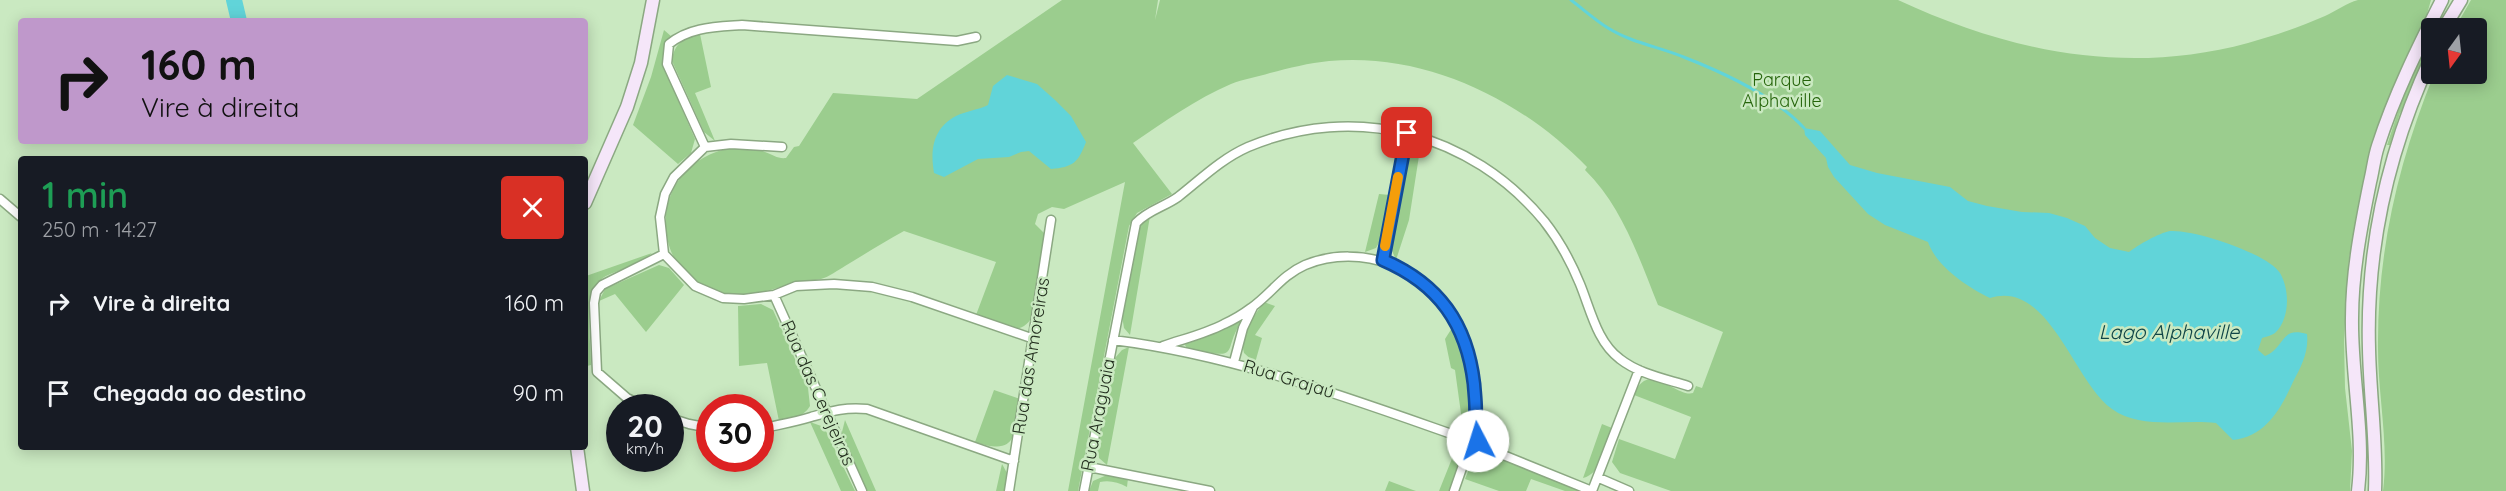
<!DOCTYPE html>
<html lang="pt">
<head>
<meta charset="utf-8">
<style>
	body { margin:0; font-family:Quicksand,sans-serif; background:#242831; color:#f1f3f6; height:100vh; display:flex; flex-direction:column; font-size:22px; white-space:nowrap }
	* { box-sizing:border-box; margin:0 }
	p { font-size:20px; color:#9ea1a6 }
	.icon { flex:none; width:33px; height:33px; fill:none; stroke:currentColor; stroke-width:2; stroke-linecap:round; stroke-linejoin:round }
	.map { position:relative; flex:1; overflow:hidden }
	.sheet { position:absolute; left:18px; top:156px; width:570px; height:294px; display:flex; flex-direction:column; background:#171b24; border-radius:6px; box-shadow:0 3px 15px #0003 }
	.sheet>* { flex:none }
	.top-card { position:absolute; left:18px; top:18px; width:570px; height:126px; border-radius:6px; box-shadow:0 3px 15px #0003; background:#bf98cb; color:#111; overflow:hidden }
	.needle { width:39px; rotate:195deg }
	.tools { position:absolute; left:2421px; top:18px; display:grid; gap:12px }
	.tools a { display:grid; place-items:center; width:66px; height:66px; border-radius:6px; background:#171b24; box-shadow:0 3px 15px #0003; font-size:30px }
	.speed { position:absolute; left:606px; top:394px; display:flex; gap:12px; font-size:30px; font-weight:700; text-align:center }
	.speed>* { display:grid; place-content:center; width:78px; height:78px; border-radius:50%; background:#171b24; box-shadow:0 3px 15px #0003; line-height:1 }
	.speed small { font-size:15px; font-weight:400 }
	.speed .limit { border:9px solid #d22; background:#fff; color:#111 }
	.pin { position:absolute; display:grid; place-items:center; width:51px; height:51px; color:#fff; margin:-26px; border-radius:12px; box-shadow:0 3px 9px #0006 }
	.me { position:absolute; width:66px; margin:-33px; rotate:355deg; stroke-linejoin:round; filter:drop-shadow(0 0 4px #0008) }
	.turn { display:flex; align-items:center; gap:21px; height:126px; padding:0 24px; font-size:27px }
	.turn .icon { width:78px; height:78px; stroke-width:2.5 }
	.turn b { display:block; font-size:42px; line-height:51px }
	.round { display:grid; place-items:center; flex:none; width:63px; height:63px; border-radius:6px; background:#242831 }
	.overview { display:flex; align-items:center; justify-content:space-between; height:102px; padding:0 24px }
	h1 { font-size:36px; font-weight:600; line-height:45px; color:#1e9e55 }
	ul { padding:0; list-style:none }
	li { display:flex; align-items:center; gap:18px; height:90px; padding:0 24px }
	li div { flex:1 }
	li b { display:block; font-size:22px }
	li em { font-style:normal }
	.map>svg:first-child { display:block }
</style>
</head>
<body>
<div class="map">
<svg width="2506" height="491" viewBox="0 0 2506 491">
	<rect width="100%" height="100%" fill="#cae9c1"/>
	<path fill="#9bcd8e" d="M1062,0H1158L1155,20L1160,0H1898C2010,52 2126,76 2248,43C2274,36 2300,27 2325,16C2336,11 2347,3 2358,0C2373,0 2413,0 2431,0L2425,21L2366,179L2349,258L2344,339L2345,388L2352,451L2350,491H1671L1620,473L1612,462L1619,439L1675,459L1691,417L1634,395C1648,358 1676,398 1693,393L1696,386L1702,388L1723,332L1658,305C1639,258 1622,206 1585,170L1587,167C1521,99 1425,52 1329,61C1309,63 1289,68 1270,73C1257,77 1243,79 1231,84C1196,99 1164,122 1133,143L1172,194L1137,213L1129,226L1078,491H1068L1125,182L1064,209L1052,207L1038,214L1035,224L1045,234L1033,315C1029,323 1024,328 1015,329L976,315L996,262L904,231C884,242 865,254 845,266C838,270 829,277 821,279C814,281 806,280 799,282C778,287 757,296 736,295C654,293 639,180 716,152C730,146 751,146 765,152C773,155 778,159 786,158L794,147L799,146L833,93L917,99Z
		M2471,0H2506V491H2383C2389,444 2378,396 2378,349C2377,253 2398,163 2434,74H2476V28H2455Z
		M664,30L672,37L665,48L664,68L695,139L691,153L678,164L633,125L651,77Z
		M2431,31V46L2407,106L2400,113L2390,145H2387L2404,94Z
		M700,34L711,87L695,93L715,141L704,132L672,61C674,43 684,38 700,34Z
		M1421,143L1409,220L1396,260L1390,246L1407,155L1413,146Z
		M1379,194L1390,195L1383,235L1376,248L1365,252Z
		M1150,216L1130,335L1124,328L1122,316L1139,226Z
		M652,253C640,265 621,269 606,276C582,289 591,341 591,365L587,366L586,276Z
		M659,265L669,268L684,285L646,332L615,294L599,301L605,289Z
		M1264,302L1275,306L1255,335L1262,338L1255,363L1244,353C1239,336 1254,316 1264,302Z
		M761,304L773,310L808,388L810,406C803,418 791,418 779,421L767,363L739,366L738,306Z
		M1245,316C1218,353 1247,361 1187,348L1185,345L1187,342Z
		M1452,328C1462,350 1483,409 1463,428L1455,370L1451,368L1445,339Z
		M1129,347L1107,465L1099,458L1097,447L1115,358L1122,350Z
		M994,390L1020,399C1014,433 1019,457 975,442Z
		M845,420L876,491H866L841,436Z
		M810,422L824,427L855,491H841Z
		M1602,424L1612,428C1606,444 1602,474 1583,478Z
		M1457,446C1466,459 1455,477 1450,491H1439Z
		M1481,455L1495,457L1573,487L1578,491H1565L1531,479L1526,491H1499L1465,479L1471,464Z
		M1002,464L1007,473L1005,491H996Z
		M1107,475L1128,478L1127,487C1118,482 1109,480 1100,482L1098,491H1089L1093,481Z
		M1389,481L1413,490L1416,491H1385Z"/>
	<path fill="#61d4d9" d="M1007,75L1037,84L1055,100L1071,116L1086,142C1078,163 1073,167 1051,169L1029,151L1021,152L1009,157L978,159L944,177L934,173C930,150 933,128 956,116C966,111 978,110 988,105L993,86Z
		M1804,128L1820,131L1850,165L1877,173L1950,187L1968,201L1987,206L2022,212L2049,213L2067,218L2085,226L2095,238L2110,248L2129,252C2138,245 2159,233 2170,231C2193,229 2267,253 2280,273C2290,290 2290,319 2275,333C2272,335 2266,337 2262,338L2258,350L2265,356C2286,347 2280,326 2307,334C2309,352 2301,367 2293,382C2280,410 2266,436 2233,440L2216,423C2183,419 2141,430 2112,409C2074,383 2049,279 1990,298C1967,287 1936,266 1928,242L1885,225L1868,214L1834,177L1828,167L1826,158L1805,135Z"/>
	<g fill="none" stroke-linecap="round" stroke-linejoin="round">
		<path stroke="#61d4d9" stroke-width="3" d="M1571,0C1583,9 1595,20 1608,28C1632,43 1660,47 1686,58C1727,74 1774,96 1804,128"/>
		<path stroke="#61d4d9" stroke-width="16" d="M234,0L239,21"/>
		<g stroke="#8ba882" stroke-width="11">
			<path id="street" d="M976,37L957,41L742,25C715,27 690,27 669,44L667,64L705,147L674,177L665,194L660,217L664,254L695,286L723,298L744,299L774,295L796,286L834,284L872,287L912,297L1034,339
				M705,147L731,144L782,147
				M0,199L21,217
				M1383,260L1407,133
				M774,295L862,491
				M1113,340C1233,355 1346,397 1460,437
				M1163,346C1183,339 1205,334 1224,324C1233,320 1243,314 1251,308C1270,295 1282,275 1305,265C1361,242 1430,268 1456,323C1468,350 1484,401 1472,430
				M1234,362L1243,328L1253,307
				M647,408L627,398L597,372L594,303L596,292L602,285L664,254
				M670,418L689,424L710,428
				M760,429C777,425 795,422 811,417C832,411 844,407 867,409L1014,461
				M1460 439a9 9 0 1 1 18 0a9 9 0 1 1-18 0Z
				M1476,444L1592,491
				M1089,467L1210,491
				M1599,478L1629,491
				M1009,491L1051,220
				M1084,491L1136,223C1148,210 1164,207 1178,197C1201,179 1221,159 1248,147C1355,102 1471,133 1544,221C1559,240 1571,262 1580,284C1591,311 1597,342 1620,359C1639,374 1666,379 1688,386
				M1454,491L1469,448
				M1592,491L1639,370"/>
		</g>
		<g stroke="#8ba882" stroke-width="15">
			<path id="secondary" d="M2444,28L2461,0
				M585,203L627,107L641,63L653,0
				M577,447L583,491
				M2358,491C2365,433 2351,376 2352,318C2352,273 2361,226 2370,182C2373,170 2374,158 2378,146C2394,96 2418,47 2442,0
				M2375,491C2377,444 2370,397 2369,349C2366,248 2389,148 2432,56"/>
		</g>
		<use href="#street" stroke="#fff" stroke-width="8"/>
		<use href="#secondary" stroke="#f5e6f9" stroke-width="12"/>
	</g>
	<g fill="none" stroke-linecap="round" stroke-linejoin="round">
		<g stroke="#114b97" stroke-width="15">
			<path id="route" d="M1407,133L1383,260C1439,284 1467,324 1474,384C1475,399 1478,416 1472,430L1478,436V441"/>
		</g>
		<use href="#route" stroke="#1a73e8" stroke-width="10"/>
		<path stroke="#f59e0b" stroke-width="10" d="M1385,246L1398,177"/>
	</g>
	<g text-anchor="middle" stroke-width="5" stroke-linejoin="round" paint-order="stroke">
		<g font-size="18" fill="#25640a" stroke="#cae9c1">
			<text x="1782" y="86">Parque<tspan x="1782" dy="21">Alphaville</tspan></text>
		</g>
		<g font-size="18" fill="#232f1f" stroke="#cae9c1">
			<text transform="translate(1031 356) rotate(-81)" y="6">Rua das Amoreiras</text>
			<text transform="translate(1289 379) rotate(17)" y="6">Rua Grajaú</text>
			<text transform="translate(818 393) rotate(66)" y="6">Rua das Cerejeiras</text>
			<text transform="translate(1098 415) rotate(-79)" y="6">Rua Araguaia</text>
		</g>
		<g font-size="20" font-style="italic" fill="#104547" stroke="#cae9c1">
			<text x="2169" y="339">Lago Alphaville</text>
		</g>
	</g>
</svg>
<div class="tools">
<a><svg class="needle" viewBox="-14 -14 28 28"><path d="M0-13l5 13h-10z" fill="#e53935"/><path d="M0 13l5-13h-10z" fill="#9ea1a6"/></svg></a>
</div>
<div class="speed"><div>20<small>km/h</small></div><div class="limit">30</div></div>
<div class="pin" style="left:1407px;top:133px;background:#d93025"><svg class="icon" aria-label="arrive" viewBox="0 0 24 24"><path d="M6 21V4h12l-3 4 3 4H6"/></svg></div>
<svg class="me" style="left:1478px;top:441px" viewBox="-20 -20 40 40"><circle r="19" fill="#fff"/><path d="M0-13L10 11 0 6-10 11z" fill="#1a73e8"/></svg>
<div class="top-card">
<div class="turn"><svg class="icon" aria-label="right" viewBox="0 0 24 24"><path d="M7 20v-9h11M14 6l5 5-5 5"/></svg><div><b>160 m</b>Vire à direita</div></div>
</div>
<section class="sheet">
<div class="overview"><div><h1>1 min</h1><p>250 m · 14:27</p></div><a class="round" style="background:#d93025;color:#fff"><svg class="icon" aria-label="close" viewBox="0 0 24 24"><path d="M6 6l12 12M18 6L6 18"/></svg></a></div>
<ul>
<li><svg class="icon" aria-label="right" viewBox="0 0 24 24"><path d="M7 20v-9h11M14 6l5 5-5 5"/></svg><div><b>Vire à direita</b></div><em>160 m</em></li>
<li><svg class="icon" aria-label="arrive" viewBox="0 0 24 24"><path d="M6 21V4h12l-3 4 3 4H6"/></svg><div><b>Chegada ao destino</b></div><em>90 m</em></li>
</ul>
</section>
</div>
</body>
</html>
